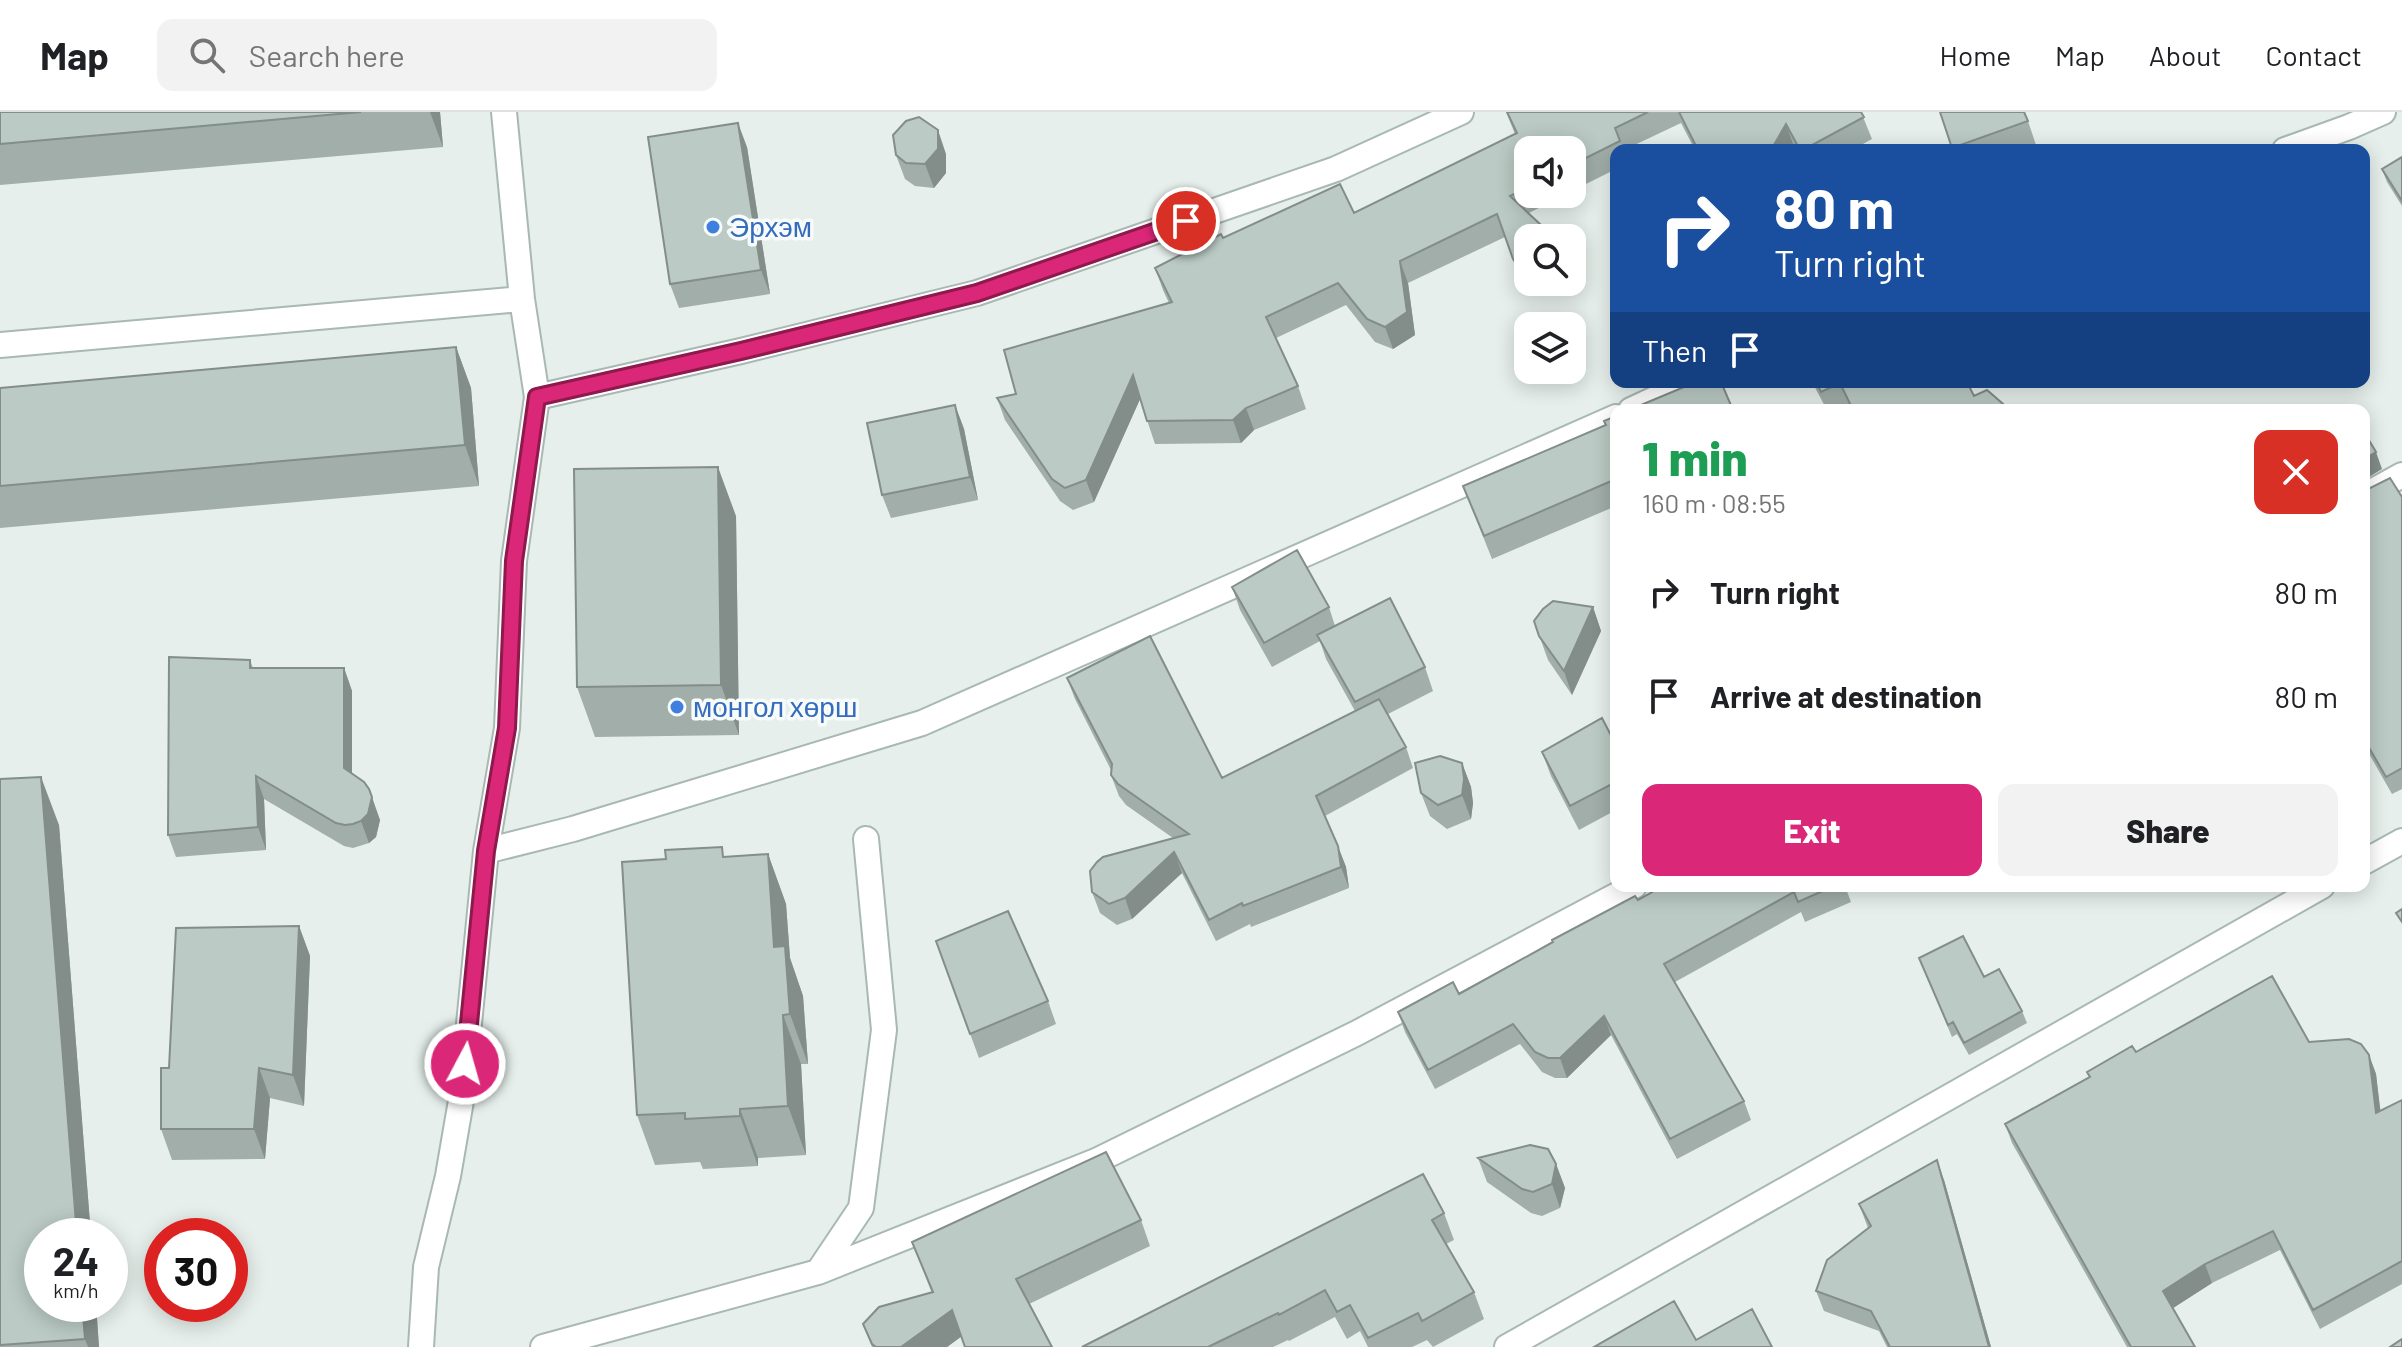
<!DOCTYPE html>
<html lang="en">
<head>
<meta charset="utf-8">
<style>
	body { margin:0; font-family:Barlow,sans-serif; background:#f2f2f2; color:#202124; height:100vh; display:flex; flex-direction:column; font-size:30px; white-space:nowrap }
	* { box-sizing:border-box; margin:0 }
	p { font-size:26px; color:#757577 }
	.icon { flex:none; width:44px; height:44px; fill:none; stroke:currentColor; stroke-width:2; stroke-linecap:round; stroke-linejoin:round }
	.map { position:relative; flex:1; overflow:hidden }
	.sheet { position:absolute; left:1610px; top:292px; width:760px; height:488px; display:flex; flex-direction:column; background:#fff; border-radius:16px; box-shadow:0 4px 20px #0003 }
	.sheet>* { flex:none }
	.banner { position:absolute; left:1610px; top:32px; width:760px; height:244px; border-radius:16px; box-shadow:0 4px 20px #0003; background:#1a4fa0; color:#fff; overflow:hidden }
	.tools { position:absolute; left:1514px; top:24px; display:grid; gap:16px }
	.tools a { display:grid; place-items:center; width:72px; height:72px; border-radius:16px; background:#fff; box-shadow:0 4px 20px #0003; font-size:40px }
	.speed { position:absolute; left:24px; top:1106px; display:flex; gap:16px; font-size:40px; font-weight:700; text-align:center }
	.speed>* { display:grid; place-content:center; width:104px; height:104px; border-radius:50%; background:#fff; box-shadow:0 4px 20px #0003; line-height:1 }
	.speed small { font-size:20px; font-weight:400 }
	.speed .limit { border:12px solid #d22; background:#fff; color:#111 }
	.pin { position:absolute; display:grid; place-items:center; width:68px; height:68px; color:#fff; margin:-34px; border:4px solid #fff; border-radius:50%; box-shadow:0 2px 8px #0007 }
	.me { position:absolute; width:88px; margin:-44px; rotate:6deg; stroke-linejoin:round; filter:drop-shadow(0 0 6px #0008) }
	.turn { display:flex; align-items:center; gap:28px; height:168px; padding:0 32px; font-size:36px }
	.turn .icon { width:104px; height:104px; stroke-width:2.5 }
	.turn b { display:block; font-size:56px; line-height:68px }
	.then { display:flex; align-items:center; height:76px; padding:0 32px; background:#0003; gap:16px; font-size:30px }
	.round { display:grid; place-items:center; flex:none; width:84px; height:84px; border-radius:16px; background:#f2f2f2 }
	.head { display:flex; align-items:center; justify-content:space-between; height:136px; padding:0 32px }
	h1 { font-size:48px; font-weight:800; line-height:60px; color:#1e9e55 }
	.action { display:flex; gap:16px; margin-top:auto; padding:16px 32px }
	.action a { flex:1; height:92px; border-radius:16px; background:#db2777; color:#fff; font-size:32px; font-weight:800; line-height:92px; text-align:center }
	.action a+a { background:#f2f2f2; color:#202124 }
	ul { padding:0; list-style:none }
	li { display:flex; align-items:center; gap:24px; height:104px; padding:0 32px }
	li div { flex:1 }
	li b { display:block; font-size:30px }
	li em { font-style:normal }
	header { display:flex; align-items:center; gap:48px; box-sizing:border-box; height:112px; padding:0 40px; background:#fff; border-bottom:2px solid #e0e0e0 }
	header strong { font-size:38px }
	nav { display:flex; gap:44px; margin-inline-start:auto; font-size:28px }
	.search { width:560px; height:72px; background:#f2f2f2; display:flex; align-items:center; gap:20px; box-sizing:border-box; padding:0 28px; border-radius:16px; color:#757577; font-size:30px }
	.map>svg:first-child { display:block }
</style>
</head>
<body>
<header>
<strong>Map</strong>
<div class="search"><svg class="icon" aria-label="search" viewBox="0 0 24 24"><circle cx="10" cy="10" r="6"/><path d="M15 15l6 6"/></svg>Search here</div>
<nav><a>Home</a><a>Map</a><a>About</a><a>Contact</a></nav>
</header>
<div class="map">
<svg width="2402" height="1235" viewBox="0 0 2402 1235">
	<rect width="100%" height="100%" fill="#e6efeb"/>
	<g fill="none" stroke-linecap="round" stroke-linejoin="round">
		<g stroke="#a8b8b2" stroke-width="28">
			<path id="minor" d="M2285,38L2349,15L2383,0
				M0,233L522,187
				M537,285L741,239L977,181L1336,57L1461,0
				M1631,298L1691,270
				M2364,384L2402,363
				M486,739L573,717L922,611L1616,305
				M2364,750L2402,729
				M818,1160L861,1096L884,918L866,727
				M421,1235L426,1155L448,1064L462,983L486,739L507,616L514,449L537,285L522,187L504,0
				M543,1235L818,1160L1096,1049L1357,921L1634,774
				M1507,1235L2322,774"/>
		</g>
		<use href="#minor" stroke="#fff" stroke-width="24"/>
	</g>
	<path fill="#a1aea9" d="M0,0H440L443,35L0,73Z
		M1506,0H1861L1872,27L1852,38H1796L1794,35L1792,38H1695L1681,11L1624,38H1616V57L1572,79V38H1528V82H1566L1529,101L1528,170H1561L1551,182H1539L1526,176L1521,170L1505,125L1408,171L1415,223L1393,237L1375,230L1346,193L1276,226L1298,274L1306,297L1254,318L1241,331L1155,332L1140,287L1094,390L1073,398L1060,389L1005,308L997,286L1016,282L1169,191L1163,178L1155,156L1223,126L1354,101L1515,22Z
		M1940,0H2025L2036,33L2022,38H1953Z
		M747,35L770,182L679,196L670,172Z
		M946,42V61L934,76L915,74L905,67L896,43Z
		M2402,45V94L2387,70L2382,57Z
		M456,235L471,276L479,374L0,416V276Z
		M1812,270H1967L1974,284L2010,298H1850L1848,295L1842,298H1827Z
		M955,293L964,317L978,388L891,406L882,383Z
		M1616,304V394L1492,447L1463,374L1606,313Z
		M2364,379L2402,385V677L2392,682L2364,633Z
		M736,404L739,623L595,625L577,575Z
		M1232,475L1329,495L1335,514L1425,555L1433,579L1388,602L1406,635L1413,656L1325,704L1346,755L1349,776L1251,815L1250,812L1216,829L1182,761L1132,807L1117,813L1100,801L1092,780L1173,726L1126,693L1119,684L1111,663V658L1075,587L1067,566L1222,666L1355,599L1326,547L1320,529L1272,555L1240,498Z
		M1593,495L1601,519L1572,583L1548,548L1534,509Z
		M250,548L253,556H344L352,579V662L380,708L376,725L369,731L353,736L344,734L264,687L266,738L176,745L168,723Z
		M1616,633V698L1579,718L1551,664L1542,640Z
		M1462,651L1471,675L1473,691L1471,707L1447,717L1430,704L1421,681Z
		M0,667L59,713L91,1124H42V1192H96L99,1235H0Z
		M768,742L786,792L790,846L803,884L808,952H801L806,1043L758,1046V1054L703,1057L700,1050L655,1053L637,1003L726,745Z
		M1663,774H1845L1851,790L1805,810L1801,800L1675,870L1744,989L1751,1008L1677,1047L1611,923L1567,966H1555L1542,960L1520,932L1435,977L1405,920L1398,900L1459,882Z
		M299,814L310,844L304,994L270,986L265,1047L172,1048L161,1017L169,956Z
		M936,829L1048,889L1056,912L979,946Z
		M1919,846L1984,865L2022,899L2027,911L1969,943L1957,922L1952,925Z
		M2309,930L2369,943L2376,962L2380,999L2402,988V1172L2320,1217L2280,1138L2212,1171L2173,1196L2195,1235H2127L2012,1031L2005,1012L2089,966L2087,960L2136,940Z
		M1478,1046L1556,1052L1565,1076L1560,1096L1542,1104L1531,1101L1487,1070Z
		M1944,1068L1991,1235H1887L1879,1219L1824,1199L1816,1179L1868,1116L1859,1092Z
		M1444,1101L1454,1128L1446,1132L1474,1180L1484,1207L1433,1235L1427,1228L1412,1235H1368L1360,1219L1347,1227L1335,1205L1289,1229L1288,1228L1273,1235H1082Z
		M1141,1108L1150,1134L962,1224L947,1235H872L863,1212L932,1181L912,1130Z"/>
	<path fill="#838d89" d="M430,0H440L443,35Z
		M738,11L747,35L770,182L761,158Z
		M1786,12L1794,35L1792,38H1771Z
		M938,18L946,42V61L934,76L925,52Z
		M1400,149L1408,171L1415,223L1393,237L1385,215Z
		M1547,170H1561L1551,182Z
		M456,235L471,276L479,374L465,333Z
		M1133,263L1141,285L1094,390L1086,368Z
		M955,293L964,317L978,388L970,365Z
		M1246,296L1254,318L1241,331L1233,308Z
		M2376,340L2382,357L2364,368V347Z
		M718,355L736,404L739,623L721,573Z
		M1593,495L1601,519L1572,583L1564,559Z
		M344,556L352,579V679L344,656Z
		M1462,651L1471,675L1473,691L1471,707L1462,683Z
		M256,664L264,687L266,738L258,715Z
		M41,665L59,713L91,1124H77Z
		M372,685L380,708L376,725L369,731L361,709Z
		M1338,734L1346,755L1349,776L1341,755Z
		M1174,740L1182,761L1132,807L1125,786Z
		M768,742L786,792L790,846L803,884L808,952L790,902L774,835Z
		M299,814L310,844L304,994L293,963Z
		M783,903L801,952L806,1043L788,994Z
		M1604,904L1611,923L1567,966L1560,946Z
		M2369,943L2376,962L2383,1020L2376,1001Z
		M259,956L270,986L265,1047L254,1017Z
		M740,997L758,1046V1054L740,1004Z
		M1937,1048L1944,1068L1991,1235H1989Z
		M1556,1052L1565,1076L1560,1096L1552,1072Z
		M2205,1152L2212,1171L2170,1198L2163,1179Z
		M82,1192H96L99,1235H88L85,1227Z
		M952,1198L962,1224L947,1235H901Z"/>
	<path fill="#bbcac4" stroke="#838d89" stroke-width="2" d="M0,0H361L0,32Z
		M1507,0H1648L1615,16L1620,29L1572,53V38H1528V75L1510,84L1555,126H1528V158L1518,154L1513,147L1497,102L1400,149L1407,200L1385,215L1367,207L1338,171L1266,205L1298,274L1246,296L1233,308L1147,309L1133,263L1086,368L1065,376L1052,367L997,286L1016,282L1004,238L1172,190L1155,156L1221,122L1223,126L1340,72L1354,101L1517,21Z
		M1679,0H1861L1864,5L1803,38H1800L1786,12L1771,38H1698Z
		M1940,0H2024L2028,9L1952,36Z
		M919,5L938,18V37L925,52L906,51L896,43L893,23L906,9Z
		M738,11L761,158L670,172L648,25Z
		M2402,45V89L2382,57Z
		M456,235L465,333L0,374V276Z
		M1696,270H1721L1733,298H1629Z
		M1816,270H1967L1974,284L1987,278L2010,298H1853L1840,271L1821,280Z
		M955,293L970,365L882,383L867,311Z
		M1616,304V367L1484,424L1463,374L1606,313L1604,309Z
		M2364,320L2376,340L2364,347Z
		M718,355L721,573L577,575L574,357Z
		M2390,366L2402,385V656L2386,665L2364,627V379Z
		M1297,438L1329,495L1264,531L1232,475Z
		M1390,486L1425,555L1355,590L1317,523Z
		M1553,489L1593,495L1564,559L1539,524L1534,509L1543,497Z
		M1150,524L1222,666L1379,587L1406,635L1316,684L1338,734L1341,755L1243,794L1242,791L1209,808L1174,740L1125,786L1109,792L1092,780L1090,759L1097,750L1103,745L1189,722L1118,672L1111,663L1112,652L1067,566Z
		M169,545L250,548V556H344V656L364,670L369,677L372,685L368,702L361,709L353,712L345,713L336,711L256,664L258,715L168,723Z
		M1602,606L1616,633V670L1570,694L1542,640Z
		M1440,644L1462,651L1464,667L1462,683L1438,693L1421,681L1415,651Z
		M41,665L77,1124H42V1192H82L85,1227L0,1233V667Z
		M722,735L723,745L768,742L774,835L785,834L790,902L783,903L788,994L740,997V1004L685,1007V1001L637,1003L622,750L666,747L665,738Z
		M1663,774H1834L1798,790L1794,780L1664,852L1744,989L1670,1027L1604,904L1560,946H1548L1535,940L1513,912L1428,958L1398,900L1453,870L1459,882L1553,830L1552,828L1635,784L1638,788Z
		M2402,797V810L2396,801Z
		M1008,799L1048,889L970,922L936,829Z
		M299,814L293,963L259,956L254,1017H161V956H169L176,816Z
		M1963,824L1984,865L1999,857L2022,899L1964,931L1953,910L1948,913L1919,846Z
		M2272,864L2309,930L2349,927L2361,932L2369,943L2376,1001L2402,988V1149L2313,1198L2273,1119L2205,1152L2163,1179L2195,1235H2131L2005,1012L2090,965L2087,960L2132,934L2136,940Z
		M1530,1033L1548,1037L1556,1052L1552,1072L1533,1080L1522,1077L1478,1046Z
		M1106,1040L1141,1108L1016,1167L1052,1235H965L952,1198L901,1235H876L872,1232L863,1212L879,1195L933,1180L912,1130Z
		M1937,1048L1989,1235H1890L1871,1199L1816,1179L1827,1148L1871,1114L1859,1092Z
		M1423,1062L1444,1101L1432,1108L1474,1180L1422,1209L1418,1201L1368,1226L1350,1193L1337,1200L1325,1178L1279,1203L1278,1201L1208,1235H1082Z
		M1674,1189L1696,1228L1752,1197L1772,1235H1594Z
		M2402,1227V1235H2390Z"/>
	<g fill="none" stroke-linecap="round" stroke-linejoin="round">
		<g stroke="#8e194d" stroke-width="20">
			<path id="route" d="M465,952L486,739L507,616L514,449L537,285L741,239L977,181L1186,109"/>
		</g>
		<use href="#route" stroke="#db2777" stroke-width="14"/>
	</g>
	<g fill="#3f7fe0" stroke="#f7fbf9" stroke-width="3">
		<circle cx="713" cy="115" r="8"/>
		<circle cx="677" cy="595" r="8"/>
	</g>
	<g text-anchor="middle" stroke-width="7" stroke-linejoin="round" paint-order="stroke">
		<g font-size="28" fill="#366cbe" stroke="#f7fbf9" text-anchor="start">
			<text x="729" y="125">Эрхэм</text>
			<text x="693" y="605">монгол хөрш</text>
		</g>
	</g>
</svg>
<div class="tools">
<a><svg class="icon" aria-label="sound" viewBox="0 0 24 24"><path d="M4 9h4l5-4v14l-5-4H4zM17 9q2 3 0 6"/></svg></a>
<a><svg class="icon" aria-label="search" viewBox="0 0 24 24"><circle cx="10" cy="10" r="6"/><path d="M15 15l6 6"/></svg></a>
<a><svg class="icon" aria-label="layers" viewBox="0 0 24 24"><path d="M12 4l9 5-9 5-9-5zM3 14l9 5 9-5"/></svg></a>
</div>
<div class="speed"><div>24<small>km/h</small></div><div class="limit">30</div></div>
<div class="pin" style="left:1186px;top:109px;background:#d93025"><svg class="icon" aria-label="arrive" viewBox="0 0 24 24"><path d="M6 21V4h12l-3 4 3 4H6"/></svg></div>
<svg class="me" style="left:465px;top:952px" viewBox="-20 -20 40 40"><circle r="17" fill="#db2777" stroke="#fff" stroke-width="3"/><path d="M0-11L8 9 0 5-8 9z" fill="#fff"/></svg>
<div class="banner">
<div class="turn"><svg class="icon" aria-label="right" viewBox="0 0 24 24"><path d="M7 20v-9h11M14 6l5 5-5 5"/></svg><div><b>80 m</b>Turn right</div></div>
<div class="then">Then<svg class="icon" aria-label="arrive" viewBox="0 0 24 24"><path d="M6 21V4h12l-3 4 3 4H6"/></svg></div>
</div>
<section class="sheet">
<div class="head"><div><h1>1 min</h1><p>160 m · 08:55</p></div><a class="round" style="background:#d93025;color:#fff"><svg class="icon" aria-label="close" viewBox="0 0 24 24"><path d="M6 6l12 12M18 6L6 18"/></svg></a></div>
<ul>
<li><svg class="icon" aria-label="right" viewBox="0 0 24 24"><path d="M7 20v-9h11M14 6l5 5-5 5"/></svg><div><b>Turn right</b></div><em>80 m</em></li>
<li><svg class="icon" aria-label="arrive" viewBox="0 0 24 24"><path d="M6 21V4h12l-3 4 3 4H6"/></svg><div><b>Arrive at destination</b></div><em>80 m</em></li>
</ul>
<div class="action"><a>Exit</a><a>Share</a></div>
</section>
</div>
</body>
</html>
